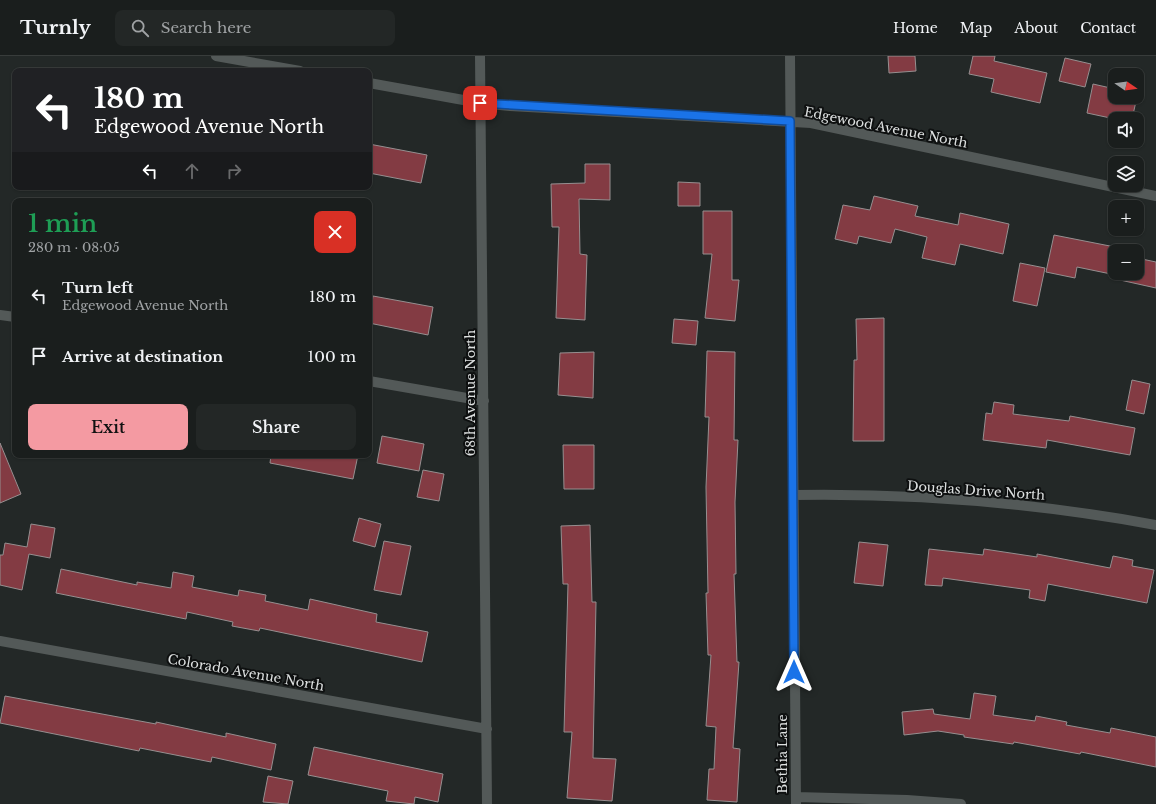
<!DOCTYPE html>
<html lang="en">
<head>
<meta charset="utf-8">
<style>
	body { margin:0; font-family:"Libre Baskerville",serif; background:#232726; color:#f1f3f6; height:100vh; display:flex; flex-direction:column; font-size:15px; white-space:nowrap }
	* { box-sizing:border-box; margin:0 }
	p { font-size:13px; color:#9fa2a4 }
	.icon { flex:none; width:22px; height:22px; fill:none; stroke:currentColor; stroke-width:2; stroke-linecap:round; stroke-linejoin:round }
	.map { position:relative; flex:1; overflow:hidden }
	.details { position:absolute; left:12px; top:142px; width:360px; height:260px; display:flex; flex-direction:column; background:#1a1e1d; border-radius:8px; box-shadow:0 1px 3px #0004,0 0 0 1px #383c3b }
	.details>* { flex:none }
	.hud { position:absolute; left:12px; top:12px; width:360px; height:122px; border-radius:8px; box-shadow:0 1px 3px #0004,0 0 0 1px #383c3b; background:#202124; color:#fff; overflow:hidden }
	.needle { width:26px; rotate:103deg }
	.fabs { position:absolute; left:1108px; top:12px; display:grid; gap:8px }
	.fabs a { display:grid; place-items:center; width:36px; height:36px; border-radius:8px; background:#1a1e1d; box-shadow:0 1px 3px #0004,0 0 0 1px #383c3b; font-size:20px }
	.pin { position:absolute; display:grid; place-items:center; width:34px; height:34px; color:#fff; margin:-17px; border-radius:8px; box-shadow:0 2px 6px #0006 }
	.me { position:absolute; width:44px; margin:-22px; rotate:0deg; stroke-linejoin:round; filter:drop-shadow(0 0 3px #0008) }
	.turn { display:flex; align-items:center; gap:14px; height:84px; padding:0 16px; font-size:18px }
	.turn .icon { width:52px; height:52px; stroke-width:2.5 }
	.turn b { display:block; font-size:28px; line-height:34px }
	.lanes { display:flex; align-items:center; height:38px; padding:0 16px; background:#0003; justify-content:center; gap:20px; direction:ltr }
	.lanes .off { opacity:.35 }
	.round { display:grid; place-items:center; flex:none; width:42px; height:42px; border-radius:8px; background:#232726 }
	.head { display:flex; align-items:center; justify-content:space-between; height:68px; padding:0 16px }
	h1 { font-size:24px; font-weight:600; line-height:30px; color:#1e9e55 }
	.cta { display:flex; gap:8px; margin-top:auto; padding:8px 16px }
	.cta a { flex:1; height:46px; border-radius:8px; background:#f49aa2; color:#111; font-size:16px; font-weight:600; line-height:46px; text-align:center }
	.cta a+a { background:#232726; color:#f1f3f6 }
	ul { padding:0; list-style:none }
	li { display:flex; align-items:center; gap:12px; height:60px; padding:0 16px }
	li div { flex:1 }
	li b { display:block; font-size:15px }
	li em { font-style:normal }
	header { display:flex; align-items:center; gap:24px; box-sizing:border-box; height:56px; padding:0 20px; background:#1a1e1d; border-bottom:1px solid #383c3b }
	header strong { font-size:19px }
	nav { display:flex; gap:22px; margin-inline-start:auto; font-size:14px }
	.search { width:280px; height:36px; background:#232726; display:flex; align-items:center; gap:10px; box-sizing:border-box; padding:0 14px; border-radius:8px; color:#9fa2a4; font-size:15px }
	.map>svg:first-child { display:block }
</style>
</head>
<body>
<header>
<strong>Turnly</strong>
<div class="search"><svg class="icon" aria-label="search" viewBox="0 0 24 24"><circle cx="10" cy="10" r="6"/><path d="M15 15l6 6"/></svg>Search here</div>
<nav><a>Home</a><a>Map</a><a>About</a><a>Contact</a></nav>
</header>
<div class="map">
<svg width="1156" height="748" viewBox="0 0 1156 748">
	<rect width="100%" height="100%" fill="#232827"/>
	<path fill="#833b43" stroke="#968f90" d="M888,0H915L916,15L889,17Z
		M973,0H995L994,5L1047,17L1040,47L991,36L994,23L969,18Z
		M1065,2L1091,8L1085,31L1059,25Z
		M1093,28L1115,33V41H1137L1132,63H1115L1087,57Z
		M369,88L427,99L421,127L369,117Z
		M585,108H610V144L579,143L580,198L587,199L585,264L556,262L559,171H552L551,128L585,127Z
		M678,126L700,127V150H678Z
		M874,140L918,150L915,160L958,169L960,157L1009,168L1003,198L960,188L955,209L922,202L927,181L895,173L891,187L859,180L857,188L835,183L843,149L870,154Z
		M703,155H732V224H739L735,265L705,262L712,198H703Z
		M1054,179L1115,191V217H1137V202L1156,206V232L1111,222V218L1077,211L1075,222L1046,216Z
		M1020,207L1045,212L1037,250L1013,245Z
		M373,240L433,251L428,279L369,267Z
		M884,262V385H853L854,304H857L856,263Z
		M674,263L698,265L696,289L672,287Z
		M707,295L735,296L734,384H738L735,446L736,518H734L737,606H739L733,692L740,693L737,746L707,744L709,713H714L716,671L706,670L711,599H708L706,537H708L706,431L709,361H705Z
		M594,296L593,342L558,339L560,297Z
		M1132,324L1150,328L1144,358L1126,354Z
		M994,346L1014,349L1013,358L1069,365L1070,360L1135,372L1130,399L1047,384L1046,392L983,384L986,357L992,358Z
		M382,380L424,388L419,415L377,407Z
		M0,387L21,438L0,447Z
		M563,389H594V433H564Z
		M271,399H358L353,423L270,407Z
		M423,414L444,418L439,445L417,441Z
		M359,462L381,468L375,491L353,485Z
		M31,468L55,472L50,502L29,498L22,534L0,529V499H3L5,487L27,491Z
		M590,469L592,546H596L593,702L616,703L612,745L567,742L572,676H564L568,528H563L561,470Z
		M384,485L411,490L401,539L374,534Z
		M859,486L888,489L883,530L854,527Z
		M929,493L983,499L984,493L1037,501V498L1110,512L1113,500L1133,504L1132,510L1154,514L1147,547L1048,528L1045,545L1029,542L1030,534L943,522L942,530L925,529Z
		M61,513L137,529V526L171,532L173,516L194,520L192,531L238,540L239,534L266,539L265,545L308,554L310,543L377,558L376,566L428,576L422,606L260,572L259,575L232,570L233,566L187,556L186,563L56,537Z
		M974,637L996,640L993,659L1035,665L1036,660L1067,666L1066,669L1110,677L1111,672L1156,681V711L1081,696L1080,698L1014,686L1013,688L964,681V679L938,675L904,679L902,656L933,653L934,658L970,663Z
		M5,640L156,668V666L226,681V677L276,688L271,714L212,701L211,706L140,692L139,695L0,667Z
		M314,691L443,718L438,746L415,741L414,748L386,745L388,735L308,719Z
		M268,720L293,725L288,748L263,746Z"/>
	<g fill="none" stroke-linecap="round" stroke-linejoin="round">
		<path stroke="#535958" stroke-width="10" d="M216,0L300,15
			M480,0L487,748
			M790,0L796,748
			M369,27L480,47L510,50L811,67L1156,140
			M0,259L15,261
			M369,325L484,345
			M793,439C914,437 1037,447 1156,469
			M0,585L487,673
			M796,741L907,744L961,748"/>
	</g>
	<g fill="none" stroke-linecap="round" stroke-linejoin="round">
		<g stroke="#114b97" stroke-width="10">
			<path id="route" d="M480,47L790,65L794,616"/>
		</g>
		<use href="#route" stroke="#1a73e8" stroke-width="7"/>
	</g>
	<g text-anchor="middle" stroke-width="4" stroke-linejoin="round" paint-order="stroke">
		<g font-size="13" fill="#dde0e0" stroke="#0e1010">
			<text transform="translate(886 71) rotate(11)" y="5">Edgewood Avenue North</text>
			<text transform="translate(470 337) rotate(-90)" y="5">68th Avenue North</text>
			<text transform="translate(976 434) rotate(4)" y="5">Douglas Drive North</text>
			<text transform="translate(246 616) rotate(10)" y="5">Colorado Avenue North</text>
			<text transform="translate(782 698) rotate(-90)" y="5">Bethia Lane</text>
		</g>
	</g>
</svg>
<div class="fabs">
<a><svg class="needle" viewBox="-14 -14 28 28"><path d="M0-13l5 13h-10z" fill="#e53935"/><path d="M0 13l5-13h-10z" fill="#9fa2a4"/></svg></a>
<a><svg class="icon" aria-label="sound" viewBox="0 0 24 24"><path d="M4 9h4l5-4v14l-5-4H4zM17 9q2 3 0 6"/></svg></a>
<a><svg class="icon" aria-label="layers" viewBox="0 0 24 24"><path d="M12 4l9 5-9 5-9-5zM3 14l9 5 9-5"/></svg></a>
<a>+</a>
<a>−</a>
</div>
<div class="pin" style="left:480px;top:47px;background:#d93025"><svg class="icon" aria-label="arrive" viewBox="0 0 24 24"><path d="M6 21V4h12l-3 4 3 4H6"/></svg></div>
<svg class="me" style="left:794px;top:616px" viewBox="-20 -20 40 40"><path d="M0-17L14 15 0 8-14 15z" fill="#1a73e8" stroke="#fff" stroke-width="4"/></svg>
<div class="hud">
<div class="turn"><svg class="icon" aria-label="left" viewBox="0 0 24 24"><path d="M17 20v-9H6M10 6l-5 5 5 5"/></svg><div><b>180 m</b>Edgewood Avenue North</div></div>
<div class="lanes"><svg class="icon" aria-label="left" viewBox="0 0 24 24"><path d="M17 20v-9H6M10 6l-5 5 5 5"/></svg><svg class="icon off" aria-label="ahead" viewBox="0 0 24 24"><path d="M12 20V5M6 11l6-6 6 6"/></svg><svg class="icon off" aria-label="right" viewBox="0 0 24 24"><path d="M7 20v-9h11M14 6l5 5-5 5"/></svg></div>
</div>
<section class="details">
<div class="head"><div><h1>1 min</h1><p>280 m · 08:05</p></div><a class="round" style="background:#d93025;color:#fff"><svg class="icon" aria-label="close" viewBox="0 0 24 24"><path d="M6 6l12 12M18 6L6 18"/></svg></a></div>
<ul>
<li><svg class="icon" aria-label="left" viewBox="0 0 24 24"><path d="M17 20v-9H6M10 6l-5 5 5 5"/></svg><div><b>Turn left</b><p>Edgewood Avenue North</p></div><em>180 m</em></li>
<li><svg class="icon" aria-label="arrive" viewBox="0 0 24 24"><path d="M6 21V4h12l-3 4 3 4H6"/></svg><div><b>Arrive at destination</b></div><em>100 m</em></li>
</ul>
<div class="cta"><a>Exit</a><a>Share</a></div>
</section>
</div>
</body>
</html>
